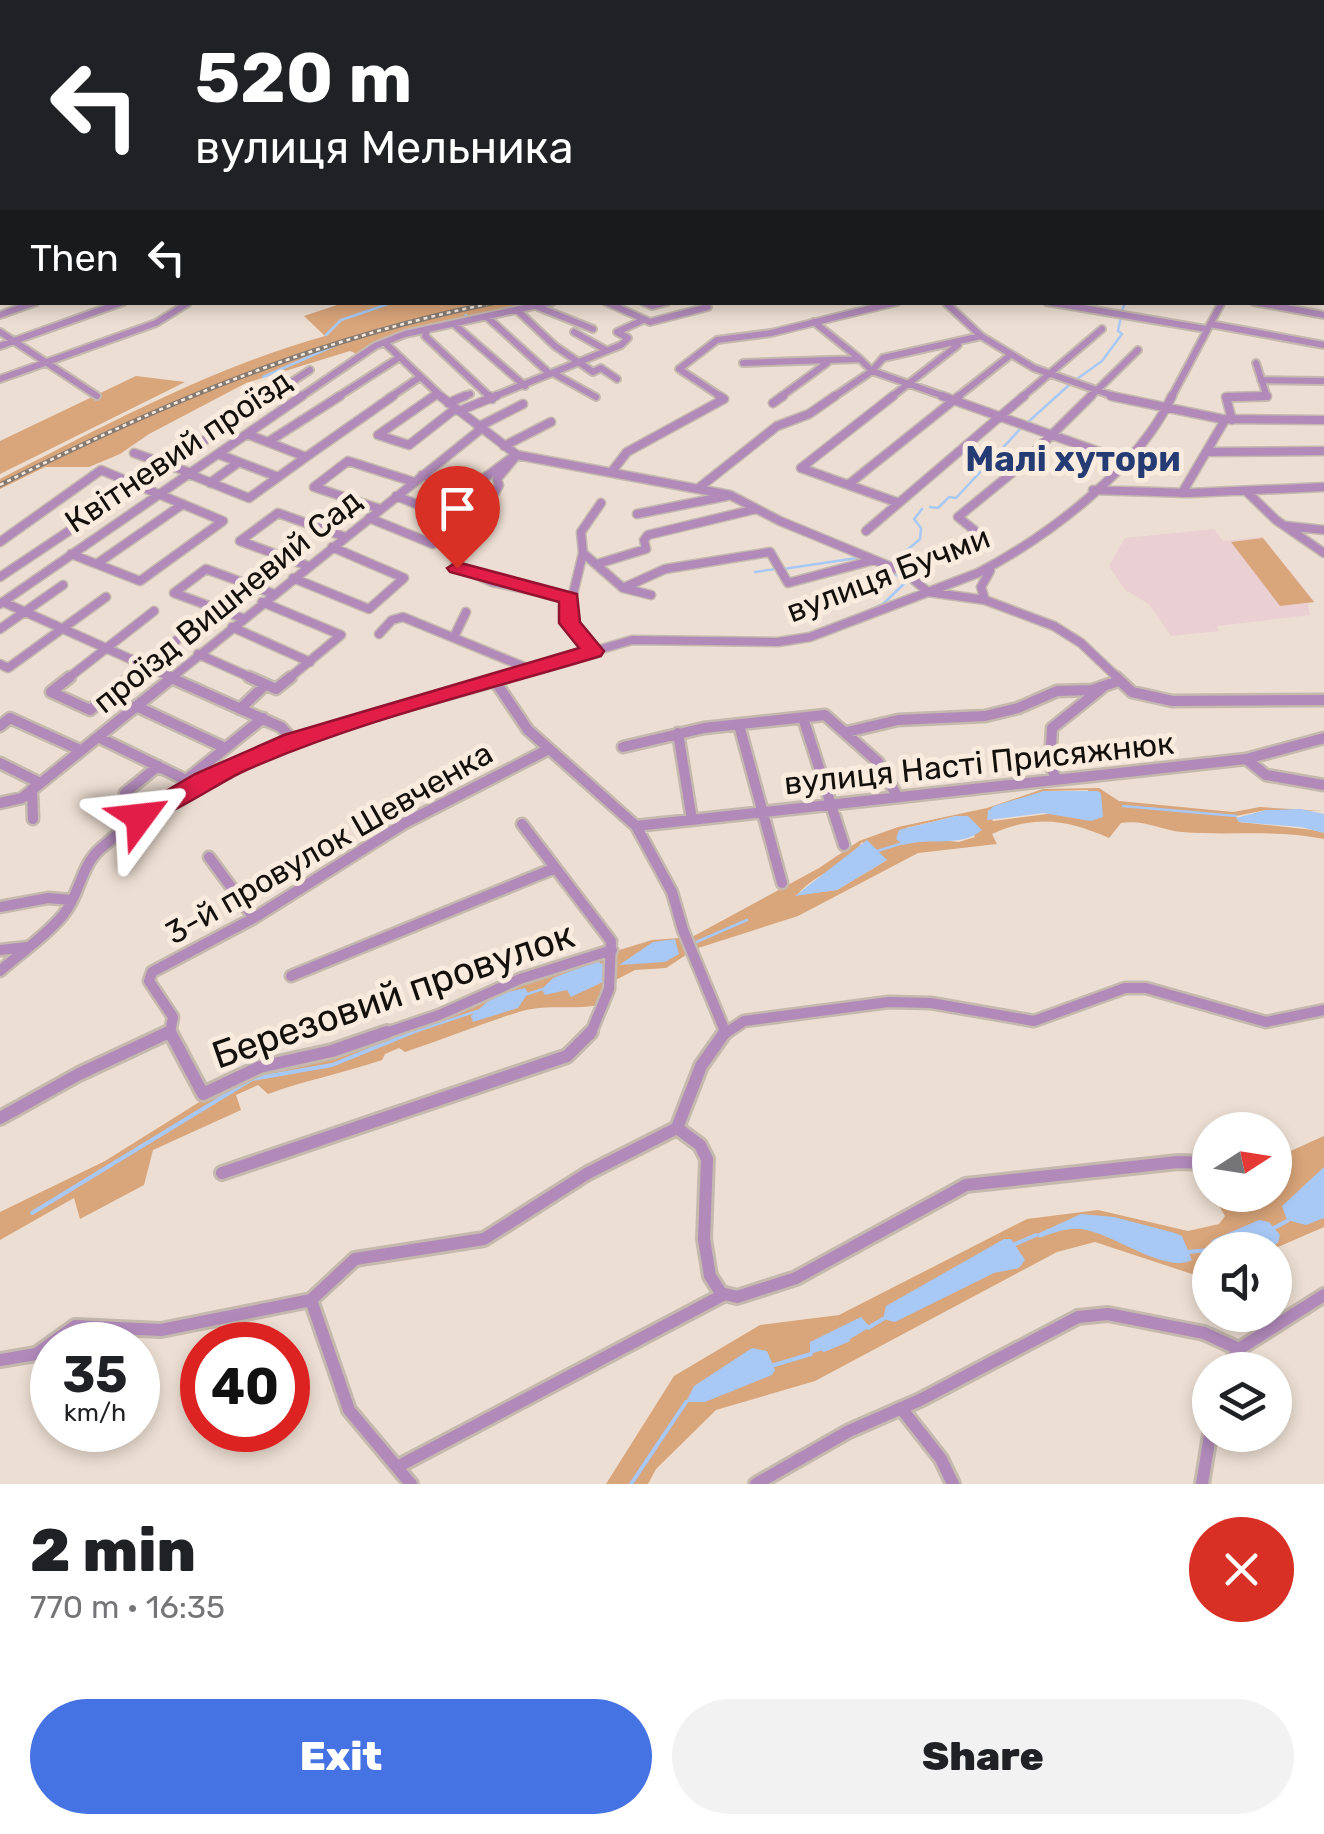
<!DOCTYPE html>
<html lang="en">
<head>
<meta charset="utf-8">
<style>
	body { margin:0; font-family:Rubik,sans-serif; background:#f2f2f2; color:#202124; height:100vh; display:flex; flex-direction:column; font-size:38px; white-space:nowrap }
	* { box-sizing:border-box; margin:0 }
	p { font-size:32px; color:#757577 }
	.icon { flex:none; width:55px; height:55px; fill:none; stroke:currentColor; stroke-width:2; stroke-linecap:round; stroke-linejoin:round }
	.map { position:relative; height:1484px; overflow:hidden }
	.sheet { display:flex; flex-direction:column; background:#fff; flex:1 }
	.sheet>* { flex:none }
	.top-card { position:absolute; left:0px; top:0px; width:1325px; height:305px; box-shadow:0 5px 15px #0003; background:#202124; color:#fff; overflow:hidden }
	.needle { width:65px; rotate:78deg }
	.buttons { position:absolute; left:1192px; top:1112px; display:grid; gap:20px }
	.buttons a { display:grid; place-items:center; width:100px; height:100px; border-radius:50%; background:#fff; box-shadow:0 5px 15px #0003; font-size:50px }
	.speed { position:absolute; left:30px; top:1322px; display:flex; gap:20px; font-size:50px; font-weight:700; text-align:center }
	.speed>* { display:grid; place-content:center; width:130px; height:130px; border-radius:50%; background:#fff; box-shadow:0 5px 15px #0003; line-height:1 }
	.speed small { font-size:25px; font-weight:400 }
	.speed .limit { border:15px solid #d22; background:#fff; color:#111 }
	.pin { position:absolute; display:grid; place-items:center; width:85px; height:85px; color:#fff; margin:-102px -42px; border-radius:50% 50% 50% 0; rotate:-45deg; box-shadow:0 0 10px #0007 }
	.pin .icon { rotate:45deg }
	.me { position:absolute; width:110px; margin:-55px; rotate:60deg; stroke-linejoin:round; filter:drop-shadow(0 0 8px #0008) }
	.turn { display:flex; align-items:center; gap:35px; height:210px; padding:0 30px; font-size:45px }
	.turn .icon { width:130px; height:130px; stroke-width:2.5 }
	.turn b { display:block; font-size:70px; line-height:85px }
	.then { display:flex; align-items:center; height:95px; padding:0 30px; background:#0003; gap:20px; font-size:38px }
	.round { display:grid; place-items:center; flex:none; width:105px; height:105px; border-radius:52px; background:#f2f2f2 }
	.summary { display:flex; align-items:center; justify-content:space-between; height:170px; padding:0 30px }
	h1 { font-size:60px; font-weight:800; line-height:75px }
	.action { display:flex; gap:20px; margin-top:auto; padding:20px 30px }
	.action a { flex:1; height:115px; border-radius:60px; background:#4573e4; color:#fff; font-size:40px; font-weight:800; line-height:115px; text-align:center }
	.action a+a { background:#f2f2f2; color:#202124 }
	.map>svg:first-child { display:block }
</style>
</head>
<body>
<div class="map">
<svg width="1324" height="1484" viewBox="0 0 1324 1484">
	<rect width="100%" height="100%" fill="#ecded2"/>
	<path fill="#eacfd3" d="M1214,529L1223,541L1262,537L1315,602L1308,603L1310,615L1217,626L1219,631L1171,636L1149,604L1125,590L1109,566L1125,538Z"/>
	<path fill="#d9a57a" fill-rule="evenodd" d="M359,302L552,303L397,336L364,357L350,351L246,383L149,434L120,454L89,467H45L0,489V479C106,425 211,368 325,336L304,316L343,303Z
		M136,376L185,382L0,474V441Z
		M1263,538L1314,602L1280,606L1231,542Z
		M1099,788L1119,801L1233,812L1260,807L1324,811L1266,810L1236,816L1239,822L1313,830L1324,833V839C1277,829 1230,836 1182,832C1161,830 1144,819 1121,823L1109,838C1068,820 1036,814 992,834L997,844L918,853L798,916L695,949L666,968L635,970L606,985L599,1005C573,1010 549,1004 522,1011C483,1023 444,1039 405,1052L399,1048L385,1054L382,1060C344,1073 306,1080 268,1094L258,1085L236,1095L241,1110L153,1150L144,1185L80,1219L74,1198L0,1240V1212L105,1161L241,1076L332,1052L590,959L652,940L692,937L819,868L859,841L898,827L987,808L1043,789ZM1088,790L1086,820L1055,813L993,821L988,811L1044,791ZM956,816L962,818L975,837L959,842L928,839L903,844L906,828ZM862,842L887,860L837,890L797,895C815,873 846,867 862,842Z
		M1324,1136V1227L1271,1250H1210V1277L1204,1278L1095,1242L1057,1252L815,1381L716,1410L656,1469L648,1484H606L674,1376L760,1325L839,1315L1027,1219L1098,1210L1188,1231L1219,1224L1225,1216L1213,1195H1275V1158Z"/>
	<path fill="#a8c8f6" d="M1044,791H1097L1101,793L1103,817L1091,821L1043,813L987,820L988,811L994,806Z
		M1301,809L1324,814V833L1301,827L1239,822L1236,818L1266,810Z
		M956,816H968L982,830C961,848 931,837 903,845L896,839L899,830Z
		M867,840L887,860L837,890L795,896Z
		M675,939L679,954L665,962L619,965L653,942Z
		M597,961L609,968L605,981L571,997L567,990L545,995L542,989L553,978Z
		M525,988L528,993L518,1008L473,1022L471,1016L495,995Z
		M1324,1167V1218L1306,1225L1287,1220L1282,1206Z
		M1081,1214L1114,1217L1175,1233L1182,1236L1192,1260C1167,1274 1114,1235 1086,1230C1070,1226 1054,1233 1039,1238L1037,1234Z
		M1259,1220L1269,1222L1280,1235L1278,1243L1260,1250H1210L1212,1240Z
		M1004,1239H1011L1025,1260L1019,1268L994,1273L895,1322L883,1319L886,1306Z
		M861,1317L870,1327L840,1345L810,1354V1342Z
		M752,1348L767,1351L775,1370L772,1375L705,1402H686L694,1386Z"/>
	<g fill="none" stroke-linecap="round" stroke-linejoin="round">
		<path stroke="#a8c8f6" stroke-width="2.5" d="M1122,311L1125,302
			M461,321L466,315
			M326,335L341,320L394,302
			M263,377L336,345
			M1077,379L1102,361L1122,334L1118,331L1121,316
			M1027,423L1069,385
			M930,507L938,508L949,497L956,498L1022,427
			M891,564L920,539L921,528L914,519L922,509
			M783,569L864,557
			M755,572L776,569
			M861,614L883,604L907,581L884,568
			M1123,806L1236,816
			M877,851L903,843
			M694,943L747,920
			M527,994L543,989
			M405,1035L477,1011"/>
		<path stroke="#a8c8f6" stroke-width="4" d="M32,1213L252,1079L332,1065L413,1032
			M1272,1229L1287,1221
			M1011,1246L1036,1235
			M1187,1252L1210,1250
			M868,1328L883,1319
			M824,1350L848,1340
			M771,1366L811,1354
			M631,1484L686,1402"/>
		<g stroke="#c5b9ae" stroke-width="8">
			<path id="minor-far4" d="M604,0L610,2
				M741,0L746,2
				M1319,0L1324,2
				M155,2H168
				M503,2L510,0
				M566,2L575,0
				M634,2L643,0
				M761,2L807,0
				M866,2L880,0
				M1297,2L1306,0"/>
		</g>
		<g stroke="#c5b9ae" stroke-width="10">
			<path id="minor-far3" d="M606,302L650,322L708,307
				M643,302L652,306L667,302
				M1047,302L1206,329
				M1254,302L1324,315
				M946,303L981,336
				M538,307L593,329
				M517,310L555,346L593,372L601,368L617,379
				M0,315L36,302
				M487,317L550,374
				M814,322L860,359
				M1210,324L1324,345
				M455,325L525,386
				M427,331L425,336L491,398
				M0,332L97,396
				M574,332L606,350
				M385,343L443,398
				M0,346L123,302
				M743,363L860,359L872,371L949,398
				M553,373L596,397
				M0,379L156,323L188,303
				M1261,380L1324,381
				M267,398L310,370
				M299,398L375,346L405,334L552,302
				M336,398L400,357
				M389,398L420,377
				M431,398L437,394
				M459,398L470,394
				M490,398L621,345L628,338L617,332L643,320
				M723,398L679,369L717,340L771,333L897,302
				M779,398L827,363
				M832,398L872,371L883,358L981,336L1034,368L1119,398
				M890,398L958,345
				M956,398L1008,357
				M1021,398L1102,329
				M1089,398L1138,350
				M1171,398L1222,302
				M1226,398L1267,397L1256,363"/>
		</g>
		<g stroke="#c5b9ae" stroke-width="11">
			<path id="minor-far2" d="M434,396L378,435L409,445L455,409
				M440,396L517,455L730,495L780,521L906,573L928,592L985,600L1054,626L1081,643L1119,679
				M489,396L492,399
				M942,396L1128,462
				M1111,396L1222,419L1324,420
				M448,403L465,396
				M773,403L783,396
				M459,411L496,396
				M1232,420L1226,397L1267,396
				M478,427L523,404
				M247,434L306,457L393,396
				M268,442L340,396
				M504,446L551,422
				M1206,452L1324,451
				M134,453L191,473
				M218,454L278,477
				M517,455L497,479L499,485L455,565L492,582L570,598
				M801,468L893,396
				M801,468L896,502
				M613,470L627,452L724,399L719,396
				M189,474L249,498L306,457
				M422,475L467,491L514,456
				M210,483L239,462
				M849,484L959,396
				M700,487L777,426L809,414L835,396
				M1093,490L1189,493L1324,487
				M1246,491L1276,520L1324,553
				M1182,493L1225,420
				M380,509L314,487L348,461L414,482
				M637,514L727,496
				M369,518L433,544L459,521L396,496
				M1287,526L1324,530
				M974,530L958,517L1018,468L1091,396
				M866,531L1024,396
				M0,542L101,470L223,521L140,581L71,554
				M583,553L623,588
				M98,563L183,504
				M597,564L646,549L644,540L648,535L756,509
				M308,566L240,541L278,513L345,537
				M0,577L271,396
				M293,578L369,609L404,578L332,547
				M651,595L623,588L665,569L770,552L788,583L874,560
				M985,600L981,587L990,571
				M3,602L175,679
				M262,602L341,635L288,679
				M0,604L302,396
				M242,618L174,593L206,569L274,594
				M232,627L310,662
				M0,629L63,585
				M379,634L392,620L403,617L532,670
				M454,637L466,612
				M593,651L568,615L583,553L581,532L601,503
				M198,654L254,679
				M0,664L8,668L106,597
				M67,679L154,611
				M128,679L192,628
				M170,679L481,429
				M499,679L632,640L778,642L810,637L978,573C1047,537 1139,468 1172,396"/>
		</g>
		<g stroke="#c5b9ae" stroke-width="15">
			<path id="minor-far1" d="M70,677L51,692L90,710L131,677
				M169,677L281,727L293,740
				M249,677L276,689L291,677
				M1116,677L1132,692L1172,701L1324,700
				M495,681L528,730L636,826L672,892L683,930L724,1029
				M136,706L223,747
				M240,709L264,686
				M803,718L844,845
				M739,725L782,883
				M0,726L10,718L80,750
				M847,732L898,720L985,716L1018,708L1057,691L1092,690L1118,681
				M678,733L692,820
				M98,737L186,780L263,718
				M623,747L704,728L825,715L878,762L897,796
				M1246,759L1266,775L1324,785
				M0,763L40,783
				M1056,779L1050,764L1052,728L1102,688
				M32,789L33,819
				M125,793L158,766
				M0,803L22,798L173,677
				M522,824L611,941L609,989L590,1035
				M636,826L1246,759L1324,738
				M209,857L254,918
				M0,907L48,898L72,900
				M0,950L27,947
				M0,971C20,953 46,936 63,915C80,895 80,867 100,849C212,749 368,718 507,677
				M291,976L555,868
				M164,1035L170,1032L173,1017L149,981L152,972L254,918L405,823L549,749
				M380,1035L439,1015L520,979L612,950
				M723,1035L744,1021L889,1002L931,1003L1034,1021L1125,988H1146L1266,1022L1324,1010"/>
		</g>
		<g stroke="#c5b9ae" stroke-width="18">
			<path id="minor" d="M170,1032L203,1094L260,1067L332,1051L387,1032
				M0,1118L79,1074L169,1032
				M677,1128L700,1145L707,1159L704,1239L710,1276L721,1293L737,1297L796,1278L966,1185L1178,1162L1210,1163
				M222,1173L567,1056L591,1032
				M311,1300L349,1410L411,1484
				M0,1360L36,1354L75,1326L161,1330L311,1300L355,1259L484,1239L588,1173L677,1128L701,1066L725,1032
				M1226,1370L1239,1349
				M901,1408L941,1459L953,1484
				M397,1467L723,1295
				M756,1484L849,1431L920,1400L1078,1317L1108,1314L1204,1333L1239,1349L1324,1295
				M1202,1484L1210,1435"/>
		</g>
		<g stroke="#c5b9ae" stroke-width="9">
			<path id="major" d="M704,2L713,0"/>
		</g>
		<use href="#minor-far4" stroke="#b18aba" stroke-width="5"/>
		<use href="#minor-far3" stroke="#b18aba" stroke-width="6"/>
		<use href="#minor-far2" stroke="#b18aba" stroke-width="8"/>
		<use href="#minor-far1" stroke="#b18aba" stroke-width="10"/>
		<use href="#minor" stroke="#b18aba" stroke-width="12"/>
		<use href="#major" stroke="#853c96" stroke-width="6"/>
		<g stroke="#857b73" stroke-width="5">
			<path id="rail" d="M0,485C165,402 315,339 497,302"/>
		</g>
		<use href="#rail" stroke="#faebdf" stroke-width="2.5" stroke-dasharray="4" stroke-linecap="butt"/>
	</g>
	<path fill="#e11d48" stroke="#92132f" stroke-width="2.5" d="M457,562L577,594L580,622L604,651L601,656C481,692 356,721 242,772C218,783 152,829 132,823L129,817L132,811L195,774L284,735L579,648L559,623V602L450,572L447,568Z"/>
	<g text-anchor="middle" stroke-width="10" stroke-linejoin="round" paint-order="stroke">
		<g font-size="32" fill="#14100c" stroke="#faebdf">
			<text transform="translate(178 451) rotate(-34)" y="11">Квітневий проїзд</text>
			<text transform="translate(888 574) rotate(-21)" y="11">вулиця Бучми</text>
			<text transform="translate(227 601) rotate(-39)" y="11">проїзд Вишневий Сад</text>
			<text transform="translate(979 763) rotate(-6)" y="11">вулиця Насті Присяжнюк</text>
			<text transform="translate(329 843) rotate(-30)" y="11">3-й провулок Шевченка</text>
		</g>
		<g font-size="35" font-weight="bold" fill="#243c73" stroke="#faebdf">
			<text x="1073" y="471">Малі хутори</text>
		</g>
		<g font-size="38" fill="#14100c" stroke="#faebdf">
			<text transform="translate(393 995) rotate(-19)" y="13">Березовий провулок</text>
		</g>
	</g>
</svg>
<div class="buttons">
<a><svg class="needle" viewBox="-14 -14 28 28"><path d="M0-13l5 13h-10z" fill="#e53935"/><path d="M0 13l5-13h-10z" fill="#757577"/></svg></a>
<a><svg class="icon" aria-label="sound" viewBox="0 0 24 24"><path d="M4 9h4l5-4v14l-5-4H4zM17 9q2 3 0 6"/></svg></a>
<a><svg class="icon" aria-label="layers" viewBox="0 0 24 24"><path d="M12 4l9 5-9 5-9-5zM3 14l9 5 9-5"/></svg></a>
</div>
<div class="speed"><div>35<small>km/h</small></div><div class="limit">40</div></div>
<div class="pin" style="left:457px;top:568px;background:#d93025"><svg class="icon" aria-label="arrive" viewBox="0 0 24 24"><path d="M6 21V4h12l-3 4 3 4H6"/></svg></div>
<svg class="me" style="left:140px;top:817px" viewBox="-20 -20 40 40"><path d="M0-17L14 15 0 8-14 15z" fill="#e11d48" stroke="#fff" stroke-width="4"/></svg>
<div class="top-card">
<div class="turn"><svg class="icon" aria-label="left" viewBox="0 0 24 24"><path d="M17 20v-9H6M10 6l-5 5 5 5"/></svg><div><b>520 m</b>вулиця Мельника</div></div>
<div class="then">Then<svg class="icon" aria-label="left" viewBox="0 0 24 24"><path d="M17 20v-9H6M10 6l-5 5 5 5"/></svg></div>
</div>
</div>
<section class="sheet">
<div class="summary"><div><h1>2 min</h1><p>770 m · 16:35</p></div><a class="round" style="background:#d93025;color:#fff"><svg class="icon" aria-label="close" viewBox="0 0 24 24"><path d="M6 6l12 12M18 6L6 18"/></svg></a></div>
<div class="action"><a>Exit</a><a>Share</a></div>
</section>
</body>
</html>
